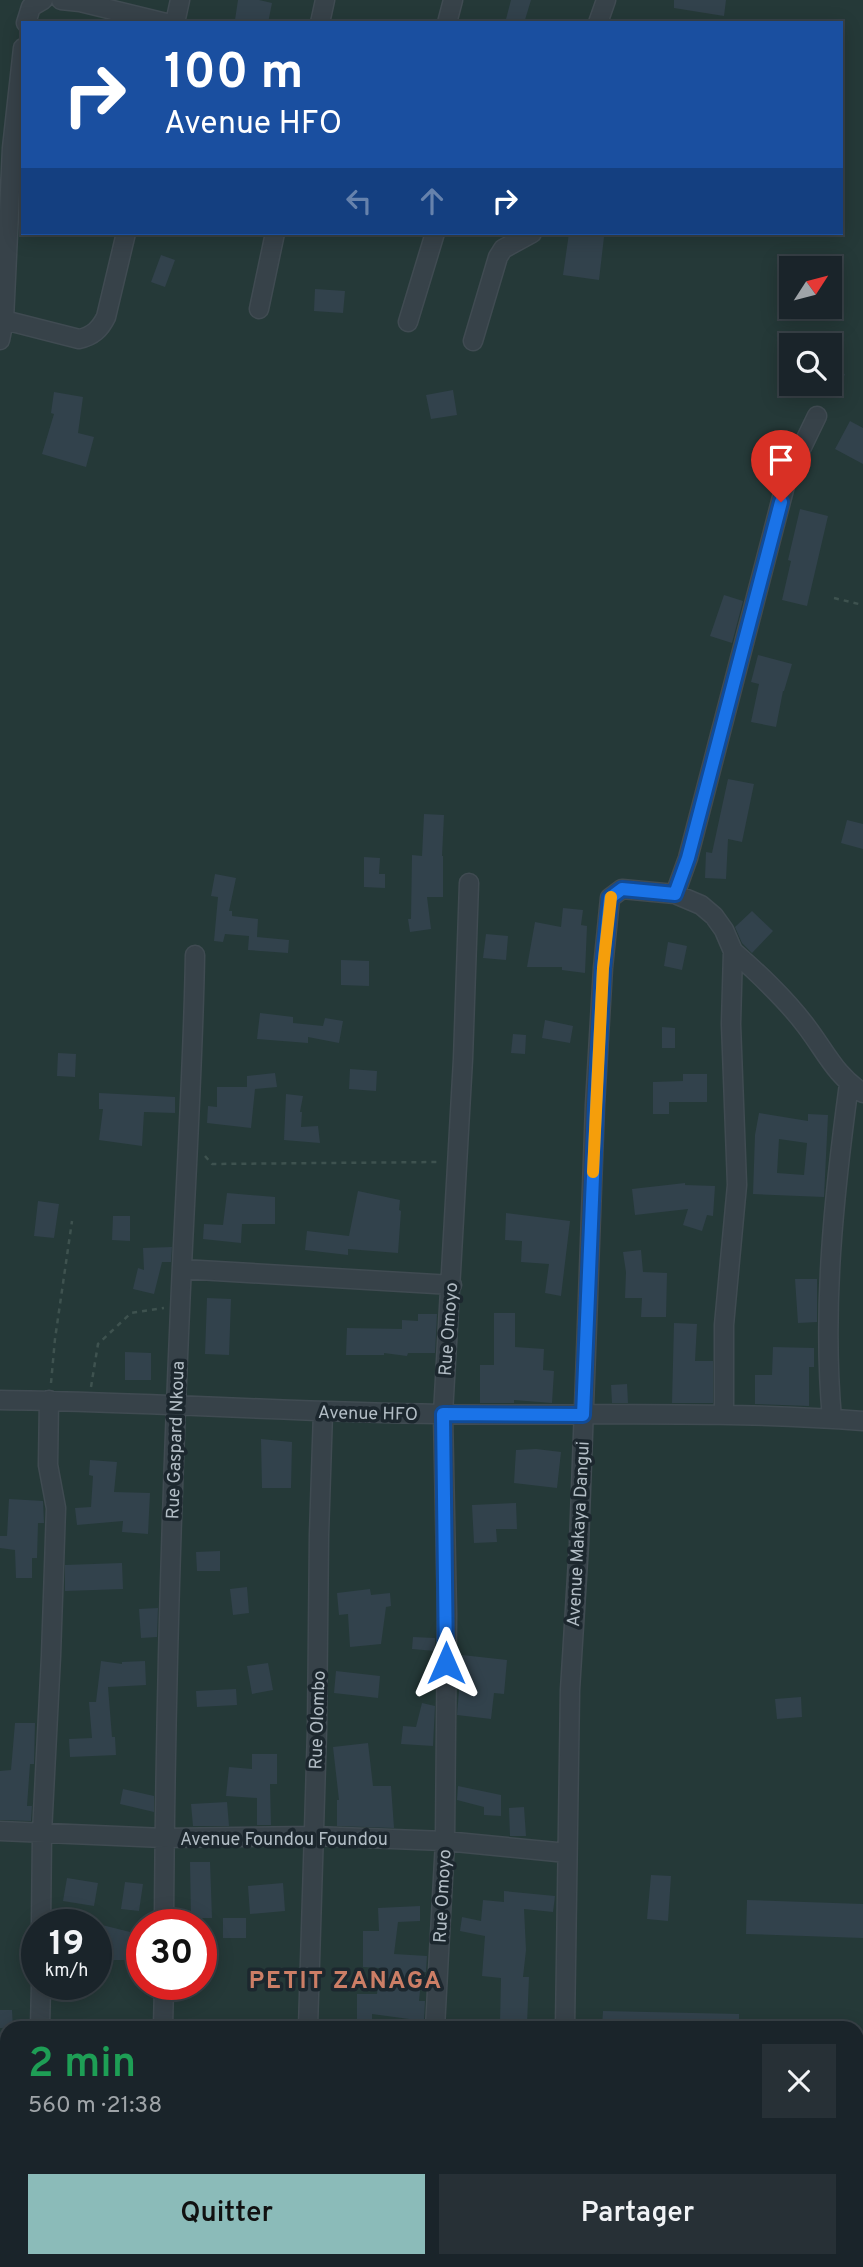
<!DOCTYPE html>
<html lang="fr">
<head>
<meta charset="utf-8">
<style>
	body { margin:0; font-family:Overpass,sans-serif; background:#273036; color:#f1f3f6; height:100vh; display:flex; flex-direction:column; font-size:26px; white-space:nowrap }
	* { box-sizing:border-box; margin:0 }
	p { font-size:23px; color:#9fa4a8 }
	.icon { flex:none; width:38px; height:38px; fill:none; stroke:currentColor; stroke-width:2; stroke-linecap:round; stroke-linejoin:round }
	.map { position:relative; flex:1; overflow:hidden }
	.side { position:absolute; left:0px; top:2021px; width:864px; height:247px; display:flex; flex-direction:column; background:#1a242a; border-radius:21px 21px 0 0; box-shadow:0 4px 18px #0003,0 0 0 2px #384147 }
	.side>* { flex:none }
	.hud { position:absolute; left:21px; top:21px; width:822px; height:214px; border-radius:0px; box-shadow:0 4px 18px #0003,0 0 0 2px #384147; background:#1a4fa0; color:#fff; overflow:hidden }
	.needle { width:46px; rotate:54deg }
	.controls { position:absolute; left:779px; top:256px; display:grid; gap:14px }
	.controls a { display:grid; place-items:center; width:63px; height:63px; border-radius:0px; background:#1a242a; box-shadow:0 4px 18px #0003,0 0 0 2px #384147; font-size:35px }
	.speed { position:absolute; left:21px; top:1909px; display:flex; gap:14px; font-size:35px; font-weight:700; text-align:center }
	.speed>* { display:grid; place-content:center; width:91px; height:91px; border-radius:50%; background:#1a242a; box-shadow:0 4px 18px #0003,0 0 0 2px #384147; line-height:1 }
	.speed small { font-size:18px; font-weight:400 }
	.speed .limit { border:10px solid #d22; background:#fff; color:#111 }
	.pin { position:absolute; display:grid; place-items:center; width:60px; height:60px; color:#fff; margin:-72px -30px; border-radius:50% 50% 50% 0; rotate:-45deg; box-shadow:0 0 7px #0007 }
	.pin .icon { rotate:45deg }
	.me { position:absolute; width:77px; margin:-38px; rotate:0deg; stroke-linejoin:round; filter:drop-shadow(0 0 5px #0008) }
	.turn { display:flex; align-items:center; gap:24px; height:147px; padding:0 28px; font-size:32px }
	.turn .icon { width:91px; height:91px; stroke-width:2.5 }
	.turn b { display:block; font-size:49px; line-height:60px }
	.lanes { display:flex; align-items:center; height:66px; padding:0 28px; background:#0003; justify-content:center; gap:35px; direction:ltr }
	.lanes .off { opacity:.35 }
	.round { display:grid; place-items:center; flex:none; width:74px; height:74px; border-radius:0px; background:#273036 }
	.overview { display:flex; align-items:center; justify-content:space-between; height:119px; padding:0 28px }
	h1 { font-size:42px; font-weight:600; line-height:52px; color:#1e9e55 }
	.primary-button { display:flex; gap:14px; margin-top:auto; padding:14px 28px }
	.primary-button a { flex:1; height:80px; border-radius:0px; background:#8bbbb9; color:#111; font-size:28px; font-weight:600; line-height:80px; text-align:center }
	.primary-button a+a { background:#273036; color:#f1f3f6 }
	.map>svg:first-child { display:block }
</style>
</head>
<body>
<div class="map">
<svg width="863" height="2267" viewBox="0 0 863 2267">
	<rect width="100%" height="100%" fill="#233038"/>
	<path fill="#253938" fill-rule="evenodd" d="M0,0H863V2267H0ZM23,23H842V233H23ZM791,268H830V306H791ZM791,345H830V383H791ZM37,1925H96V1984H37ZM142,1925H201V1984H142ZM7,2028H858V2261H7Z"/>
	<path fill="#32424c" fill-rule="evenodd" d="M238,0H259L272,3L268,23L235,20Z
		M511,0H531L524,23H505Z
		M674,0H726L724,16L674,8Z
		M569,233L604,237L599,280L563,275Z
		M161,255L175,260L165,287L151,282Z
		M315,289L345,291L343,313L314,311Z
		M830,354L845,375L830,386Z
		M453,390L457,415L431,419L426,395Z
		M54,392L83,397L78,433L94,437L86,467L42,454L54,414L51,413Z
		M850,421L863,428V464L835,449Z
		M800,509L828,516L807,606L782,600L791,561L788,560Z
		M724,595L743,601L732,643L710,636Z
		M758,655L792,664L784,691H783L776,727L751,722L759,684L751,682Z
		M728,779L754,784L742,842L728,839L726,879L705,878L706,852L712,853Z
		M424,814L444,815L442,856H443V897H427L431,929L410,932L408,919H411L412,855L422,856Z
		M847,820L863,824V849L841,843Z
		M364,857L380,858L379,874H385V888L364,887Z
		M215,874L236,878L229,911H232V916L258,919L257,937L289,940L288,953L248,950L249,936L225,934L223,942L214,941L218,897L211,896Z
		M563,908L583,910L581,925L587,926L585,973L562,970V967H527L535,922L561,927Z
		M752,911L773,931L752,953L742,943L735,927Z
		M486,934L508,936L506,960L483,958Z
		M668,942L687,946L682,970L664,966Z
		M341,960L369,961V986L341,985Z
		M260,1013L293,1017V1023L323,1026L325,1018L343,1021L339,1043L308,1037V1043L257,1039Z
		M545,1020L573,1026L570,1043L542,1038Z
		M662,1027L675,1028V1048H662Z
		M513,1034L526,1035L525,1054L511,1053Z
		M58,1053L76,1054L75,1077L57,1076Z
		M350,1069L377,1071L376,1091L349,1089Z
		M275,1073L277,1087L255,1089L251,1128L207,1123L208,1106L217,1107V1087H247V1076Z
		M683,1074H707V1102H669V1114H653V1082L683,1081Z
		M99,1093L175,1097V1113L144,1112L142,1146L99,1140L103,1109H99Z
		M286,1094L303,1096L300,1112H302L301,1127L318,1126L320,1143L284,1140Z
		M759,1113L808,1121V1114L828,1115L824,1197L753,1194L755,1135ZM779,1139L807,1143L804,1175L777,1173Z
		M685,1183V1185L715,1186L713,1216L707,1215L702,1231L683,1225L688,1209L635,1215L632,1189Z
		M358,1191L400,1200L399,1210L401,1211L398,1253L348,1249V1255L305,1250L307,1231L349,1236Z
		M227,1193L275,1197V1224H242L241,1243L203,1239L204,1224L223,1225Z
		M38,1201L59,1204L54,1238L34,1236Z
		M506,1213L570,1221L561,1296L545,1293L549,1264L521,1262L522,1241L505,1240Z
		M113,1216H130V1241L112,1240Z
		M172,1247L171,1262H162L154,1294L133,1289L138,1268L144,1270L143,1248Z
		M641,1250L643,1272L667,1273L666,1317H641L642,1298H625L626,1272L623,1252Z
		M795,1279H817V1322L798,1323Z
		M207,1298L231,1299L229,1355L205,1354Z
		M494,1313H515V1347L544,1349L543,1370L554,1371L552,1403L514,1400V1403H480V1365H494Z
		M418,1314H437L435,1353H408L407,1356L384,1353V1355H346L347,1328L402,1329V1320L418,1321Z
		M674,1323L697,1324L695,1361H713V1403H672Z
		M773,1347L814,1348V1367H809V1406L755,1404V1375H772Z
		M125,1352L151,1353V1380H125Z
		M627,1384L628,1403H612L611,1385Z
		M261,1439L292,1442L291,1488H262Z
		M536,1449L561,1452L557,1488L514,1483L516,1450Z
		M90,1460L117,1462L114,1492L150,1493L148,1534L122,1532L123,1521L77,1525L75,1508L91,1507L93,1476L89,1475Z
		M9,1499L43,1501L44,1523H38L37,1558H32V1578H16L15,1550L0,1548V1536H7Z
		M516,1503L517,1529H496L497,1542L474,1543L472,1505Z
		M220,1551V1571H197L196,1552Z
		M122,1563L123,1589L65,1591V1565Z
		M247,1587L249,1613L233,1615L230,1589Z
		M370,1589L371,1595L390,1593L391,1606L386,1607L381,1644L350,1647L348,1614L339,1615L337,1593Z
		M158,1608L157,1637L141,1638L139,1609Z
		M413,1637L435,1638V1651L412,1649Z
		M462,1655L507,1660L504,1694L494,1693L491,1719L457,1715Z
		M101,1661L122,1664V1662L145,1661L146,1685L108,1687L112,1737H115L116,1755L70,1757L69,1739L92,1738L89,1702H96Z
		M268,1663L273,1690L252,1694L247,1666Z
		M336,1671L380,1676L378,1698L334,1693Z
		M236,1689L237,1705L197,1707L196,1691Z
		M801,1697L802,1717L777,1719L775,1699Z
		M422,1703L435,1706L433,1746L401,1744L403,1726L416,1727Z
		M15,1723H35L34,1764H30L27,1806H32L31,1821L0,1820V1771L11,1770Z
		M368,1743L373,1786H391L394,1828L337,1826V1800H339L333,1747Z
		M252,1754H277V1784H270L271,1825H257V1798L226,1796L229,1767L252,1769Z
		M458,1786L501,1795V1816L484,1815V1807L457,1800Z
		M123,1789L154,1796V1812L120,1804Z
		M227,1802L229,1826H193L191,1804Z
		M524,1807L526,1836H510L509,1808Z
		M190,1862H210L212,1918H191Z
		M651,1875L671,1876L668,1921L647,1919Z
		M67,1878L98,1883L94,1906L63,1901Z
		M125,1882L143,1884L139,1911L121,1909Z
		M283,1883L285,1911L250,1914L248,1886Z
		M504,1891L555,1896L553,1912L524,1909L526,1950L523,1977H529L527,2024L500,2023L501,1978L482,1976L485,1936L460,1931L462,1917L481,1921L483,1900L504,1902Z
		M747,1900L863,1904V1938L746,1934Z
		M420,1906V1921L398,1922L394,1954L427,1956L426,1972H422L419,2001H425L424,2021L372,2014V2024L357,2023V1994H377L380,1968L363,1967V1931H379L378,1908Z
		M223,1918H246V1938H223Z
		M98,1924L130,1932V1960H96Z
		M0,2010H12L13,2028H0Z
		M603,2011L739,2014V2028H602Z"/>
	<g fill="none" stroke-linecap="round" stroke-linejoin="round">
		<g stroke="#404b52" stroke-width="21">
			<path id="minor" d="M61,0L80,2L166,23
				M26,23L31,7L43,0
				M175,23L180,0
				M320,23L325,0
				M447,23L453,0
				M598,23L606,0
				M259,309L275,233
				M0,319L79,339C93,336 100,329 106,317L126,233
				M408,322L435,233
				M0,340L4,320L12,148L23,48
				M473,341L498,257L503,249L532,233
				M675,894L688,858L787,478L817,416
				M733,951C759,974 785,998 806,1026C826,1052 835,1075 863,1093
				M182,1269L452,1285
				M0,1400C147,1402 293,1412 439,1414C581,1416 722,1410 863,1421
				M832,1419C822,1307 834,1195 849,1084
				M0,1831L164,1838L313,1836L445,1841L567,1853
				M41,1925L42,1833L51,1656L56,1508L48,1465L49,1400
				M164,1925C165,1720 171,1515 180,1310C185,1191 193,1073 195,955
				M40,2028L41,1984
				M163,2028L164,1984
				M308,2028L317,1730L319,1535L323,1412
				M435,2028L445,1841L447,1614L443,1414L463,1059L469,883
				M565,2028L570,1690L579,1544L595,1105L603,968L610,898L622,889L675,894L701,905L714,916L724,930L733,951L731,1024L737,1185L724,1325V1414
				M0,2240L9,2267
				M318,2261L401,2267
				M27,2267L29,2261
				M157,2267L158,2261
				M302,2267V2261
				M422,2267V2261
				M560,2267V2261"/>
		</g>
		<path stroke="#3e524f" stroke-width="2.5" stroke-dasharray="5 5" stroke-linecap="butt" d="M834,598L863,605
			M205,1156L212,1164L439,1162
			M51,1383L55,1339L72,1221
			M91,1387L98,1344L131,1313L164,1308"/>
		<use href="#minor" stroke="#374249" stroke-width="18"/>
	</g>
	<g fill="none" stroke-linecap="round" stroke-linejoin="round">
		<g stroke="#114b97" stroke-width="18">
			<path id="route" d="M446,1663L443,1414L583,1415L596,1105L603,968L610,898L622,889L675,894L688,858L781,502"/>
		</g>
		<use href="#route" stroke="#1a73e8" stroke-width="12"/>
		<path stroke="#f59e0b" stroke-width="12" d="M593,1172L603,968L611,897"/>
	</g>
	<g text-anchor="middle" stroke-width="7" stroke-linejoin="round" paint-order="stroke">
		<g font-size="18" fill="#b2bdc5" stroke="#1c272e">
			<text transform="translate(448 1329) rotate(-86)" y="6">Rue Omoyo</text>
			<text transform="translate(368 1413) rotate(1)" y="6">Avenue HFO</text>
			<text transform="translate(175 1440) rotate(-88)" y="6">Rue Gaspard Nkoua</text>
			<text transform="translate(578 1534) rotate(-87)" y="6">Avenue Makaya Dangui</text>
			<text transform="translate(317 1720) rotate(-88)" y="6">Rue Olombo</text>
			<text x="284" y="1845">Avenue Foundou Foundou</text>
			<text transform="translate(442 1896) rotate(-87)" y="6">Rue Omoyo</text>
		</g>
		<g font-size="24" font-weight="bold" letter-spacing="2" fill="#cc7e66" stroke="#1c272e">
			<text x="346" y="1988">PETIT ZANAGA</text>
		</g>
	</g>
</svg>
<div class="controls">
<a><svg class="needle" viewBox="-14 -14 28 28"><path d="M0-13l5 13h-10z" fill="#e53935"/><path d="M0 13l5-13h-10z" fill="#9fa4a8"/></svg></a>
<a><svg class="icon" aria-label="search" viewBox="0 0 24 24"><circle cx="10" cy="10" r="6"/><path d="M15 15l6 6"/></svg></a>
</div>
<div class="speed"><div>19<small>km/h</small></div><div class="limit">30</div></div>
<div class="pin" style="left:781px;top:502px;background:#d93025"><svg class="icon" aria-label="arrive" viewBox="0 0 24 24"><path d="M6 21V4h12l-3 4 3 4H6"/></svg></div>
<svg class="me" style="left:446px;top:1663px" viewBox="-20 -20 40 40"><path d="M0-17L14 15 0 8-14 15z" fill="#1a73e8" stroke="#fff" stroke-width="4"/></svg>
<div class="hud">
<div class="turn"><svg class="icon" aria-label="right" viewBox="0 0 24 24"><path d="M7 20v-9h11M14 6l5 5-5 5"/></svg><div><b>100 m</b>Avenue HFO</div></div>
<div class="lanes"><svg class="icon off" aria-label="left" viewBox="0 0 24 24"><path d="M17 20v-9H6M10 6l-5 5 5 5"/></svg><svg class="icon off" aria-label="ahead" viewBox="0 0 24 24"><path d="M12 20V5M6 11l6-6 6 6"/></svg><svg class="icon" aria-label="right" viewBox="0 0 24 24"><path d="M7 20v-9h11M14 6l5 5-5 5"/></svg></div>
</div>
<section class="side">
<div class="overview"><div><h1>2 min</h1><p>560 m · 21:38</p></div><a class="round"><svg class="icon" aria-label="close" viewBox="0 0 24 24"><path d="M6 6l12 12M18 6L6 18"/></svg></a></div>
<div class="primary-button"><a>Quitter</a><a>Partager</a></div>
</section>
</div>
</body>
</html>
